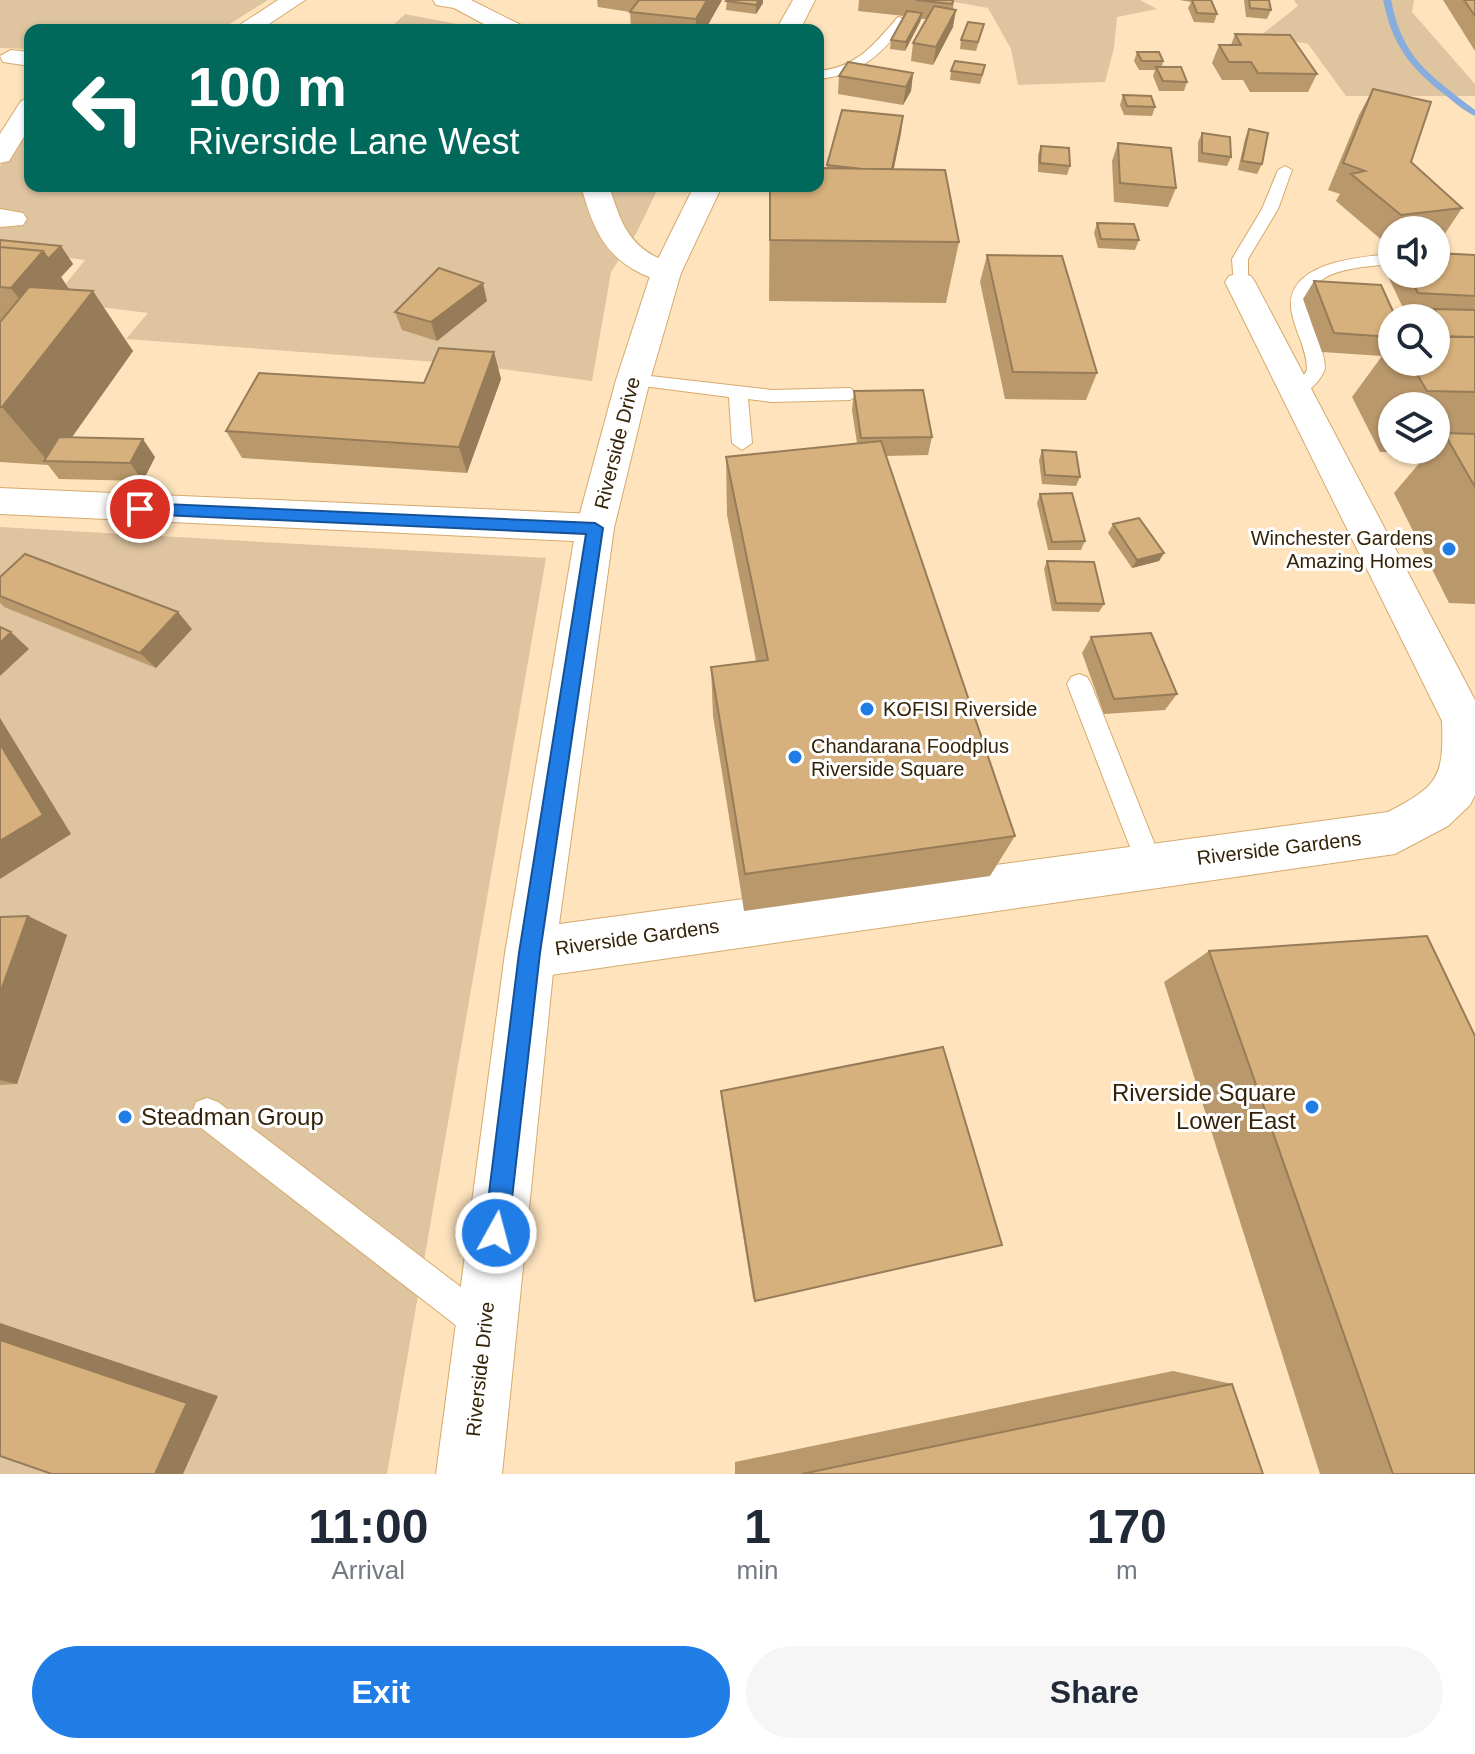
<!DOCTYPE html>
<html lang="en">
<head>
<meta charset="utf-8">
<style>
	body { margin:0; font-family:Arial,sans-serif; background:#f6f6f7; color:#1f2937; height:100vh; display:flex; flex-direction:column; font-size:30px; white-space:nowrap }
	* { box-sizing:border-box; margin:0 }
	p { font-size:26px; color:#747a83 }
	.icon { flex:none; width:44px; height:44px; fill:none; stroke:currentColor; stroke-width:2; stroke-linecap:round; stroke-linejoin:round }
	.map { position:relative; height:1474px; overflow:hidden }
	.panel { display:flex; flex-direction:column; background:#fff; flex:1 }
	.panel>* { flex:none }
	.banner { position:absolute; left:24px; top:24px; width:800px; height:168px; border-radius:16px; box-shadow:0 2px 6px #0004; background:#00695c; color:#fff; overflow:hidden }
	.tools { position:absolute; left:1378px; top:216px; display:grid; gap:16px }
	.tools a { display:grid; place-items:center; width:72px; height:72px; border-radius:50%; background:#fff; box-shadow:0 2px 6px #0004; font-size:40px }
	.pin { position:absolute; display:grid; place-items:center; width:68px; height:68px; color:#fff; margin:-34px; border:4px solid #fff; border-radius:50%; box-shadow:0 2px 8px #0007 }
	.me { position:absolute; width:88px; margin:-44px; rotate:7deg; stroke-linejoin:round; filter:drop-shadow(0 0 6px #0008) }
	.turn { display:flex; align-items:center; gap:28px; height:168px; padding:0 32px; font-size:36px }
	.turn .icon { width:104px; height:104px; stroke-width:2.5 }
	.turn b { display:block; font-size:56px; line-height:68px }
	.eta { display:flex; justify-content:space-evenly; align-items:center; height:136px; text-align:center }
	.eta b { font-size:48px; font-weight:800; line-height:56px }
	.action { display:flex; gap:16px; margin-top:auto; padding:16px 32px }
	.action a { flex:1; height:92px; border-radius:48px; background:#217de6; color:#fff; font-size:32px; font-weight:800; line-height:92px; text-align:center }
	.action a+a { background:#f6f6f7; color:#1f2937 }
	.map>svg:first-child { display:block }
</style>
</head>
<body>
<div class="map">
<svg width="1475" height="1474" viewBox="0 0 1475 1474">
	<rect width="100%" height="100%" fill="#fee3bd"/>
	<path fill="#dfc4a0" d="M0,0H268L220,30H30V49L0,48Z
		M943,0H1140L1157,9L1117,17L1114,48L1105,82L1018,85L1011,49L988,8Z
		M1294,0H1414L1412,12L1475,84V96H1346L1308,44L1261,35L1298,6Z
		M405,14L487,30H388Z
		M30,117V186H659L637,232L611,272L592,381L464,364L126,339L148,313L52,301L85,260L0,249V166Z
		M0,527L546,558L387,1474H0Z"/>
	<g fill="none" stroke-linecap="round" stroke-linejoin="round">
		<path fill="#88addd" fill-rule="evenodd" d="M1383,0H1391C1403,60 1430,75 1475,110V116C1464,111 1454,102 1444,94C1409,67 1392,44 1383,0Z"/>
		<g stroke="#d6aa6c" stroke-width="2">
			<path id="lane" d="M898,17L908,20C883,53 861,75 818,79V71C856,68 874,45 898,17Z
				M1285,166L1292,170L1278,209L1248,259V282L1240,287L1234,286L1232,259L1262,209L1278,170Z
				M1392,254V264C1350,268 1293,270 1313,327C1318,341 1325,354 1325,369C1319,384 1305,398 1288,393L1286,389C1291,380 1304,380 1307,369C1307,350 1296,333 1292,314C1281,263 1357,257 1392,254Z
				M633,374L772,390L850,388L859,394L850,400L772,402L748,399L752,443L742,450L732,443L729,397L627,384L624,380Z
				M1079,674L1087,677L1091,684L1163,865L1159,874L1150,877L1141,874L1137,865L1067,684L1071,677Z
				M207,1098L218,1102L495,1313L500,1325L495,1337L483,1342L471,1337L196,1124L192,1113L196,1102Z"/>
		</g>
		<g stroke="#d6aa6c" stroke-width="2">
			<path id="street" d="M278,0H305L260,30H232Z
				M433,0H471L521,25L525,30H495L454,8L436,5Z
				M11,50L30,52V66L3,62L0,56Z
				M30,98V127L9,161L0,163V134L21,101Z
				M581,186H609C619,216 625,240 654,256C664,261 675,263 681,273L677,279C663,283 653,279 640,273C602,254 592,224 581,186Z
				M0,209L23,213L27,219L23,225L0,227Z
				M1240,273L1251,276L1255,282L1475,700V795L1470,805L1448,826L1395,854L530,978L512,970L505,953L512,936L530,928L1388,812C1438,786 1444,778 1442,721L1225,282L1229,276Z
				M0,488L595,514L608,518L614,528L608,538L595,542L0,514Z"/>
		</g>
		<g stroke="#d6aa6c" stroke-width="2">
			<path id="secondary" d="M793,0H815L800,30H776Z
				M694,186H722L681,273L650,380L614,528L555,953L502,1474H436L505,953L576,528L616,380L651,273Z"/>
		</g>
		<use href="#lane" fill="#fff" fill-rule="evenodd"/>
		<use href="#street" fill="#fff" fill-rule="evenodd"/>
		<use href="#secondary" fill="#fff" fill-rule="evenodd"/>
	</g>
	<path fill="#b9986c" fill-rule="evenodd" d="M597,0H722L705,30H631L630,12L598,7Z
		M727,0H763V3L756,14L726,10Z
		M859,0H954L953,9V27L933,65L911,61L913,43L926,19H921L920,22L905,51L890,49L891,40L904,16L858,11Z
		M1179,0H1211L1217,14L1214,23L1194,22L1188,8L1191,2Z
		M1244,0H1269L1271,10L1267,19L1246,17Z
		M1443,0H1475V51Z
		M984,24L976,51L960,49L961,40Z
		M1235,34L1317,74L1308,92H1250L1243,80H1222L1212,63L1219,45H1231Z
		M1137,52L1163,61L1162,67L1187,82L1184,91H1159L1153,76L1155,70H1139L1134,61Z
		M951,71L983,74L980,84L950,80Z
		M913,73L911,91L903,105L838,94L839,76Z
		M1373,89L1411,162L1462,208L1444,235L1436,236V230H1392V241L1384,242L1336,201L1340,194L1328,190L1359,115Z
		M1123,95L1155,107L1152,116L1124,115L1120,105Z
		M903,116L894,169L959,242L946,303L769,301L770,186L827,168V165Z
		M1249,129L1262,164L1257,174L1238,170L1245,139Z
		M1202,133L1231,157L1227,166L1198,162V142Z
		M1118,143L1176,188L1168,207L1114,202L1112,161Z
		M1041,146L1070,166L1067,175L1038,172V155Z
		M1097,223L1139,240L1135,250L1098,248L1094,233Z
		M0,240L61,246L73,264L61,277L69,290L133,351L72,437L155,457L143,481L59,479L48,465L0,462Z
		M987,255L1097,373L1086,400L1005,399L980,282Z
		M1475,255V604L1449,603L1394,493L1428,453L1380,452L1352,397L1382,356L1322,352L1303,299L1314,281L1392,318V362H1436V318H1427L1431,313L1405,312L1385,270L1392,258V274H1436ZM1392,406H1436V450H1392Z
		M487,301L437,341L402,330L395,312Z
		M494,352L501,379L467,473L242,458L226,431L424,383Z
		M854,391L932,437L928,455L886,456L1015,836L990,876L744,911L713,716L711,667L756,661L727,515L726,457L857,443L852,410Z
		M1042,450L1080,477L1076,486L1042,484L1039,460Z
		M1040,494L1085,541L1081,550H1048L1037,503Z
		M1113,524L1164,553L1159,561L1132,568L1108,533Z
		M1047,561L1104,604L1099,612L1052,611L1044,569Z
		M0,577L192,629L156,668L4,607L0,603Z
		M1091,637L1177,694L1165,710L1104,714L1082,653Z
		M28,916L67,935L17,1084L0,1085V917Z
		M1209,951L1475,1474H1320L1164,982Z
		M721,1091L755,1301L753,1298L723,1110Z
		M1173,1371L1232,1384L1263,1474H735V1462Z"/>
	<path fill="#967c58" d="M707,0H722L705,30H696V19Z
		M759,0H763V3L756,14V5Z
		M956,10L953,27L933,65L936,47Z
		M922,13L920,22L905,51L906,42Z
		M913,73L911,91L903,105L906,87Z
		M903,116L901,134L889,190L892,172Z
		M61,246L73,264L61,277L81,307L93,291L133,351L55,461H48L2,407L52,344L11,288L43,251Z
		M483,283L487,301L437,341L431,322Z
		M494,352L501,379L467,473L459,447Z
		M143,439L155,457L143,481L130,463Z
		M1164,553L1159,561L1132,568L1137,560Z
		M178,612L192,629L156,668L140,653Z
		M11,632L29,649L0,676V643Z
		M0,718L71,834L0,879Z
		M28,916L67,935L17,1084L0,1080V993Z
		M0,1323L218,1396L183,1474H155L0,1340Z"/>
	<path fill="#d7b17d" stroke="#967c58" stroke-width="2" d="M639,0H707L696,19L630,12Z
		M727,0H759L756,5L726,1Z
		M916,0H953L952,4Z
		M1192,0H1211L1217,14L1197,13Z
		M1249,0H1269L1271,10L1250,8Z
		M1464,0H1475V16Z
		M934,6L956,10L936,47L913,43Z
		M907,11L922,13L906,42L891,40Z
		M968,22L984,24L978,42L961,40Z
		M1235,34L1290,35L1317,74L1258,73L1251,62H1229L1219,45H1241Z
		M1137,52H1159L1163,61H1142Z
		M955,61L985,65L982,75L951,71Z
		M848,62L913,73L906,87L839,76Z
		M1156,67H1181L1187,82L1163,81Z
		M1373,89L1431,102L1411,162L1462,208L1401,215L1351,174L1365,171L1343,163Z
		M1123,95L1151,96L1155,107L1127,106Z
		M842,110L903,116L892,169H863L827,165Z
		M1249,129L1268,133L1262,164L1242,161Z
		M1202,133L1230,137L1231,157L1202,153Z
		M1118,143L1171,148L1176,188L1120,183Z
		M1041,146L1069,148L1070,166L1040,163Z
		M818,168L945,170L959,242L770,240V186H818Z
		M1097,223L1134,224L1139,240L1101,239Z
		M0,240L61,246L48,259L43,251L0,247Z
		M0,247L43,251L11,288L0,287Z
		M1436,253L1475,255V296L1418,293L1408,274H1436Z
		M987,255L1062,256L1097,373L1013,372Z
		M439,268L483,283L431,322L395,312Z
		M1314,281L1381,285L1396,318H1392V337L1334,333Z
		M29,287L93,291L2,407H0V322Z
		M1434,309L1475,310V337H1449Z
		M1436,336L1475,337V392L1427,391L1410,362H1436Z
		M439,348L494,352L459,447L226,431L259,373L424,383Z
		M923,390L932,437L861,438L854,391Z
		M1444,433L1475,434V487Z
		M59,437L143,439L130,463L44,461Z
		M881,441L1015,836L745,874L711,667L768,660L726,457Z
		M1042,450L1076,452L1080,477L1045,475Z
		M1072,493L1085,541L1052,542L1040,494Z
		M1139,518L1164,553L1137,560L1113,524Z
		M25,554L178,612L140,653L0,596V577Z
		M1047,561L1094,562L1104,604L1056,603Z
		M0,627L11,632L0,643Z
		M1151,633L1177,694L1114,699L1091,637Z
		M0,744L43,815L0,841Z
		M28,916L0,993V917Z
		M1427,936L1475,1036V1474H1393L1209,951Z
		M943,1047L1002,1245L755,1301L721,1091Z
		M0,1340L187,1403L155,1474H52L0,1456Z
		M1232,1384L1263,1474H802Z"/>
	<path fill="#217de6" stroke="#155196" stroke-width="2" d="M140,503L595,523L603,528L540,953L508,1233L505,1242L496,1245L488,1242L484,1233L519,953L586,534L140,514L132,509Z"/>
	<g fill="#217de6" stroke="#fff" stroke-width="3">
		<circle cx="1449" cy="549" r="8"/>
		<circle cx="867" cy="709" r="8"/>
		<circle cx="795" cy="757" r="8"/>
		<circle cx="1312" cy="1107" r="8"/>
		<circle cx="125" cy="1117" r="8"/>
	</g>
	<g text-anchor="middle" stroke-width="6" stroke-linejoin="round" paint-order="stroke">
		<g font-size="20" fill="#352308" stroke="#fff">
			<text transform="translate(617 443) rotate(-76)" y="7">Riverside Drive</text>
			<text transform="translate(1279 848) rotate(-7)" y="7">Riverside Gardens</text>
			<text transform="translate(637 937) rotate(-8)" y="7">Riverside Gardens</text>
			<text transform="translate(480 1369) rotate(-84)" y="7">Riverside Drive</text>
		</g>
		<g font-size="20" fill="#352308" stroke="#fff" text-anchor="start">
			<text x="1433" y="545" text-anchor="end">Winchester Gardens<tspan x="1433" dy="23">Amazing Homes</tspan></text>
			<text x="883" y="716">KOFISI Riverside</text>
			<text x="811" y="753">Chandarana Foodplus<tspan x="811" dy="23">Riverside Square</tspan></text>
		</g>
		<g font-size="24" fill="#352308" stroke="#fff" text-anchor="end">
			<text x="1296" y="1101">Riverside Square<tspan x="1296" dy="28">Lower East</tspan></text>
			<text x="141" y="1125" text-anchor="start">Steadman Group</text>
		</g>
	</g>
</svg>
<div class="tools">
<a><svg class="icon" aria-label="sound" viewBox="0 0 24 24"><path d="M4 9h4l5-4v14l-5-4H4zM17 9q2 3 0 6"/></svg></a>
<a><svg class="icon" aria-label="search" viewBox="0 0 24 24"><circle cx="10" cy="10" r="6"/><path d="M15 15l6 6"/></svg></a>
<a><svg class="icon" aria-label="layers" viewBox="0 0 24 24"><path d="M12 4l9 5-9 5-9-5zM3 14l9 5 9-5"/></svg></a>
</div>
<div class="pin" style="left:140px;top:509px;background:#d93025"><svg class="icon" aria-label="arrive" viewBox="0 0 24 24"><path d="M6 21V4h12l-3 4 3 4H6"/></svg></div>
<svg class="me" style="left:496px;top:1233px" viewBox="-20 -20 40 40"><circle r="17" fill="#217de6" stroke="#fff" stroke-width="3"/><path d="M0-11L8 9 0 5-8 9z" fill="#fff"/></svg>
<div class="banner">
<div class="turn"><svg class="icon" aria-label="left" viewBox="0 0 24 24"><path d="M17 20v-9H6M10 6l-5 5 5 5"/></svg><div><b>100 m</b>Riverside Lane West</div></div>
</div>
</div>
<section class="panel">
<div class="eta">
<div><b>11:00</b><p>Arrival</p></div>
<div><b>1</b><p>min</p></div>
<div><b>170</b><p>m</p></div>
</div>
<div class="action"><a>Exit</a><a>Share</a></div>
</section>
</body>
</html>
